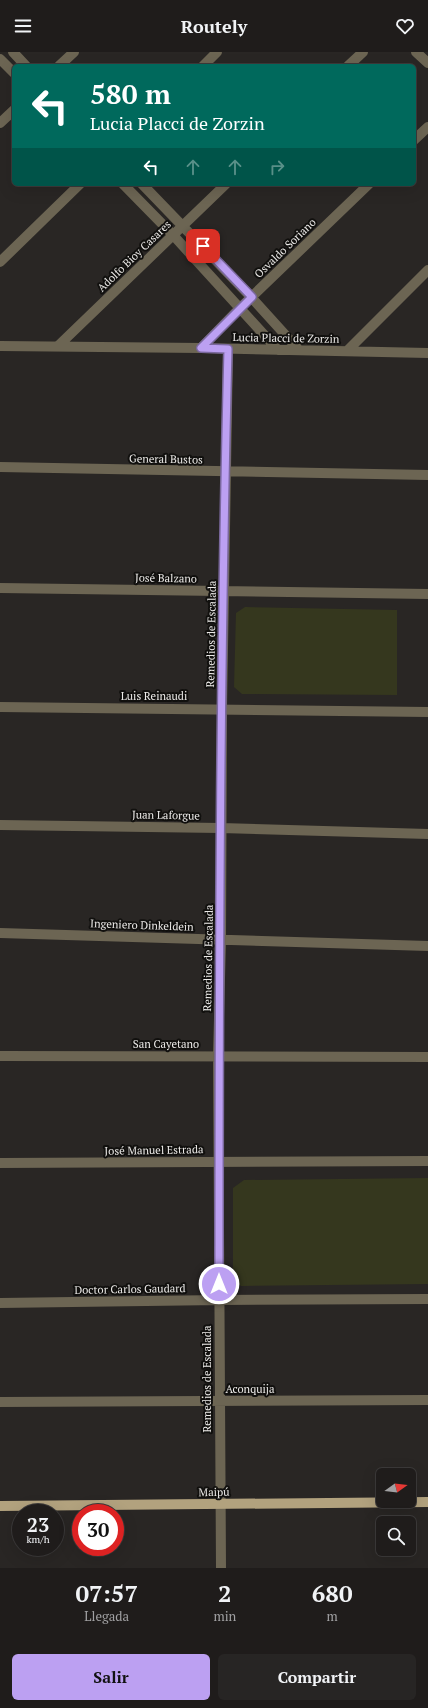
<!DOCTYPE html>
<html lang="es">
<head>
<meta charset="utf-8">
<style>
	body { margin:0; font-family:"PT Serif",serif; background:#272524; color:#f1f3f6; height:100vh; display:flex; flex-direction:column; font-size:15px; white-space:nowrap }
	* { box-sizing:border-box; margin:0 }
	p { font-size:13px; color:#a1a1a3 }
	.icon { flex:none; width:22px; height:22px; fill:none; stroke:currentColor; stroke-width:2; stroke-linecap:round; stroke-linejoin:round }
	.map { position:relative; height:1516px; overflow:hidden }
	.drawer { display:flex; flex-direction:column; background:#1f1c1b; flex:1 }
	.drawer>* { flex:none }
	.guide { position:absolute; left:12px; top:12px; width:404px; height:122px; border-radius:6px; box-shadow:0 4px 16px #0002,0 0 0 1px #3c3a3a; background:#00695c; color:#fff; overflow:hidden }
	.needle { width:26px; rotate:75deg }
	.controls { position:absolute; left:376px; top:1416px; display:grid; gap:8px }
	.controls a { display:grid; place-items:center; width:40px; height:40px; border-radius:6px; background:#1f1c1b; box-shadow:0 4px 16px #0002,0 0 0 1px #3c3a3a; font-size:20px }
	.speed { position:absolute; left:12px; top:1452px; display:flex; gap:8px; font-size:20px; font-weight:700; text-align:center }
	.speed>* { display:grid; place-content:center; width:52px; height:52px; border-radius:50%; background:#1f1c1b; box-shadow:0 4px 16px #0002,0 0 0 1px #3c3a3a; line-height:1 }
	.speed small { font-size:10px; font-weight:400 }
	.speed .limit { border:6px solid #d22; background:#fff; color:#111 }
	.pin { position:absolute; display:grid; place-items:center; width:34px; height:34px; color:#fff; margin:-17px; border-radius:8px; box-shadow:0 2px 6px #0006 }
	.me { position:absolute; width:44px; margin:-22px; rotate:0deg; stroke-linejoin:round; filter:drop-shadow(0 0 3px #0008) }
	.turn { display:flex; align-items:center; gap:14px; height:84px; padding:0 12px; font-size:18px }
	.turn .icon { width:52px; height:52px; stroke-width:2.5 }
	.turn b { display:block; font-size:28px; line-height:34px }
	.lanes { display:flex; align-items:center; height:38px; padding:0 12px; background:#0003; justify-content:center; gap:20px; direction:ltr }
	.lanes .off { opacity:.35 }
	.eta { display:flex; justify-content:space-evenly; align-items:center; height:68px; text-align:center }
	.eta b { font-size:24px; font-weight:700; line-height:28px }
	.cta { display:flex; gap:8px; margin-top:auto; padding:8px 12px }
	.cta a { flex:1; height:46px; border-radius:6px; background:#bca0f2; color:#111; font-size:16px; font-weight:700; line-height:46px; text-align:center }
	.cta a+a { background:#272524; color:#f1f3f6 }
	header { display:flex; justify-content:space-between; align-items:center; height:52px; padding:0 12px; background:#1f1c1b; font-size:18px; font-weight:700 }
	.map>svg:first-child { display:block }
</style>
</head>
<body>
<header><svg class="icon" aria-label="menu" viewBox="0 0 24 24"><path d="M4 6h16M4 12h16M4 18h16"/></svg>Routely<svg class="icon" aria-label="heart" viewBox="0 0 24 24"><path d="M12 20l-8-8c-3-5 5-10 8-4 3-6 11-1 8 4z"/></svg></header>
<div class="map">
<svg width="428" height="1516" viewBox="0 0 428 1516">
	<rect width="100%" height="100%" fill="#292624"/>
	<path fill="#35371e" d="M245,555L397,558V643L242,642L234,635L236,561Z
		M428,1126V1232L241,1234L233,1226V1136L244,1128Z"/>
	<g fill="none" stroke-linecap="round" stroke-linejoin="round">
		<path stroke="#6c6553" stroke-width="10" d="M13,0L26,14
			M416,0L428,11
			M0,7L14,21
			M59,14L74,0
			M203,14L217,0
			M348,14L363,0
			M0,71L14,58
			M414,88L428,75
			M123,132L173,183L278,298
			M142,132L251,245L299,298
			M0,210L80,132
			M0,294L201,296L428,301
			M58,294L226,132
			M201,296L240,256L369,132
			M347,299L428,218
			M0,415L428,423
			M0,536L428,542
			M0,655L428,660
			M0,773L221,776L428,782
			M0,881L428,894
			M0,1004L428,1005
			M0,1111L428,1109
			M0,1251L219,1248L428,1247
			M0,1350L428,1348
			M221,1516L218,1004L221,888L222,657L228,297"/>
		<path stroke="#b2a27e" stroke-width="10" d="M0,1454L428,1450"/>
	</g>
	<g fill="none" stroke-linecap="round" stroke-linejoin="round">
		<g stroke="#7a689d" stroke-width="10">
			<path id="route" d="M203,194L252,245L201,296L228,297C220,609 219,921 219,1232"/>
		</g>
		<use href="#route" stroke="#bca0f2" stroke-width="7"/>
	</g>
	<g text-anchor="middle" stroke-width="4" stroke-linejoin="round" paint-order="stroke">
		<g font-size="11" fill="#edebe9" stroke="#11100e">
			<text transform="translate(285 196) rotate(-44)" y="4">Osvaldo Soriano</text>
			<text transform="translate(134 204) rotate(-44)" y="4">Adolfo Bioy Casares</text>
			<text transform="translate(286 286) rotate(1)" y="4">Lucia Placci de Zorzin</text>
			<text transform="translate(166 407) rotate(1)" y="4">General Bustos</text>
			<text transform="translate(166 526) rotate(1)" y="4">José Balzano</text>
			<text transform="translate(211 582) rotate(-89)" y="4">Remedios de Escalada</text>
			<text x="154" y="648">Luis Reinaudi</text>
			<text transform="translate(166 763) rotate(1)" y="4">Juan Laforgue</text>
			<text transform="translate(142 873) rotate(2)" y="4">Ingeniero Dinkeldein</text>
			<text transform="translate(208 906) rotate(-89)" y="4">Remedios de Escalada</text>
			<text x="166" y="996">San Cayetano</text>
			<text transform="translate(154 1098) rotate(-1)" y="4">José Manuel Estrada</text>
			<text transform="translate(130 1237) rotate(-1)" y="4">Doctor Carlos Gaudard</text>
			<text transform="translate(207 1327) rotate(-90)" y="4">Remedios de Escalada</text>
			<text x="250" y="1341">Aconquija</text>
			<text transform="translate(214 1440) rotate(-1)" y="4">Maipú</text>
		</g>
	</g>
</svg>
<div class="controls">
<a><svg class="needle" viewBox="-14 -14 28 28"><path d="M0-13l5 13h-10z" fill="#e53935"/><path d="M0 13l5-13h-10z" fill="#a1a1a3"/></svg></a>
<a><svg class="icon" aria-label="search" viewBox="0 0 24 24"><circle cx="10" cy="10" r="6"/><path d="M15 15l6 6"/></svg></a>
</div>
<div class="speed"><div>23<small>km/h</small></div><div class="limit">30</div></div>
<div class="pin" style="left:203px;top:194px;background:#d93025"><svg class="icon" aria-label="arrive" viewBox="0 0 24 24"><path d="M6 21V4h12l-3 4 3 4H6"/></svg></div>
<svg class="me" style="left:219px;top:1232px" viewBox="-20 -20 40 40"><circle r="17" fill="#bca0f2" stroke="#fff" stroke-width="3"/><path d="M0-11L8 9 0 5-8 9z" fill="#fff"/></svg>
<div class="guide">
<div class="turn"><svg class="icon" aria-label="left" viewBox="0 0 24 24"><path d="M17 20v-9H6M10 6l-5 5 5 5"/></svg><div><b>580 m</b>Lucia Placci de Zorzin</div></div>
<div class="lanes"><svg class="icon" aria-label="left" viewBox="0 0 24 24"><path d="M17 20v-9H6M10 6l-5 5 5 5"/></svg><svg class="icon off" aria-label="ahead" viewBox="0 0 24 24"><path d="M12 20V5M6 11l6-6 6 6"/></svg><svg class="icon off" aria-label="ahead" viewBox="0 0 24 24"><path d="M12 20V5M6 11l6-6 6 6"/></svg><svg class="icon off" aria-label="right" viewBox="0 0 24 24"><path d="M7 20v-9h11M14 6l5 5-5 5"/></svg></div>
</div>
</div>
<section class="drawer">
<div class="eta">
<div><b>07:57</b><p>Llegada</p></div>
<div><b>2</b><p>min</p></div>
<div><b>680</b><p>m</p></div>
</div>
<div class="cta"><a>Salir</a><a>Compartir</a></div>
</section>
</body>
</html>
